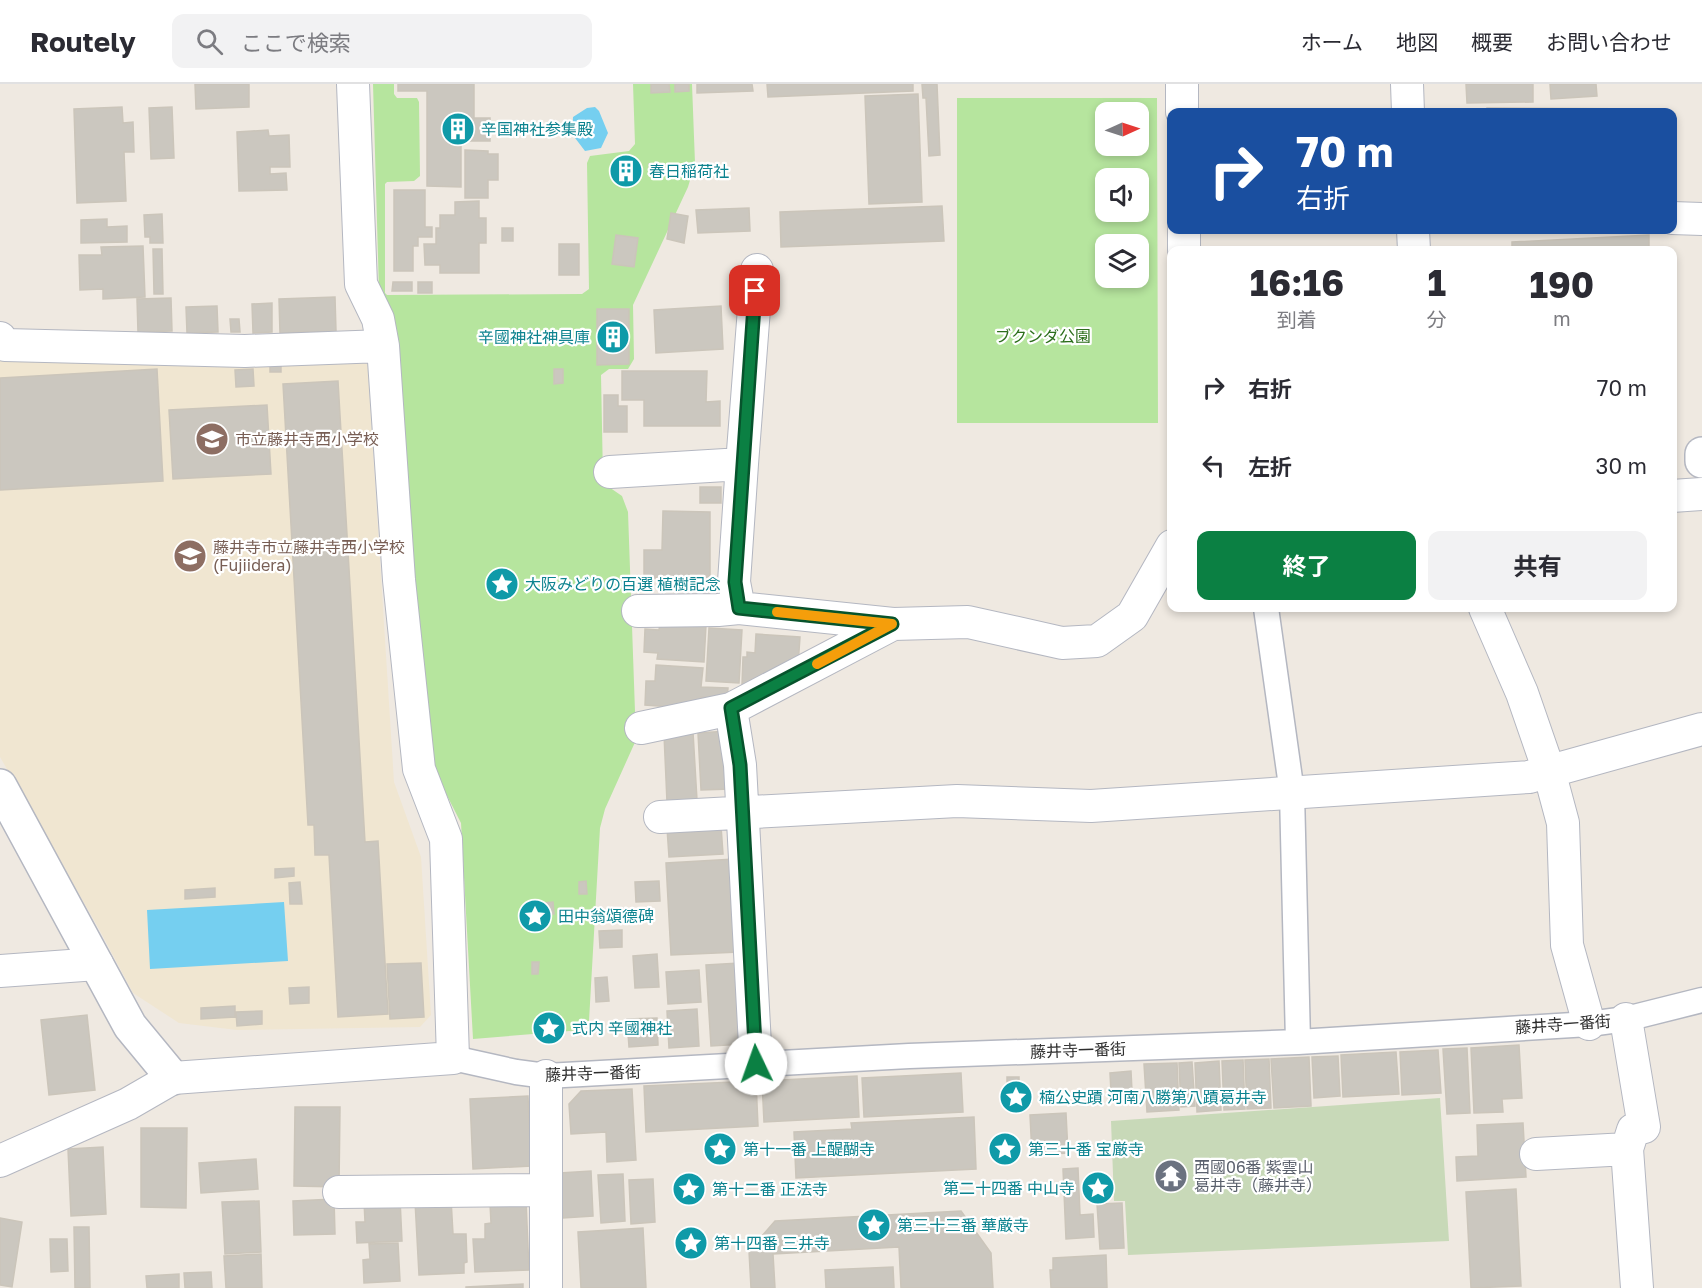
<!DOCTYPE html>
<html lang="ja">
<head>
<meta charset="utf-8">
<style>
	body { margin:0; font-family:"Golos Text","Noto Sans JP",sans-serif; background:#f2f2f3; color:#2b2b33; height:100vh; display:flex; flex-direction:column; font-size:22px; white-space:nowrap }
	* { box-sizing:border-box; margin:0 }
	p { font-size:20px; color:#7c7c81 }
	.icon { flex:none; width:33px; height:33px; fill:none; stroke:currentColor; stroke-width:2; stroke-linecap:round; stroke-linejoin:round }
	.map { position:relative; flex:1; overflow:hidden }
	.details { position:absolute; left:1167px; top:162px; width:510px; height:366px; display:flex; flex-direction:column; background:#fff; border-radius:12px; box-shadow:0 3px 9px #0003 }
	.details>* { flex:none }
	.guide { position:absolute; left:1167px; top:24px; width:510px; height:126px; border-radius:12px; box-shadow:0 3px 9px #0003; background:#1a4fa0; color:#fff; overflow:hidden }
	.needle { width:39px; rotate:87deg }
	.controls { position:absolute; left:1095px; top:18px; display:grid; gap:12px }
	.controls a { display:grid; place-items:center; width:54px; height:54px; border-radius:12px; background:#fff; box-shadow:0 3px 9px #0003; font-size:30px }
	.pin { position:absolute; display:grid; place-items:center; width:51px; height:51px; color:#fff; margin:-26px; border-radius:12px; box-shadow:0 3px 9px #0006 }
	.me { position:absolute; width:66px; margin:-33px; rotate:357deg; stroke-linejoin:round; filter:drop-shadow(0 0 4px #0008) }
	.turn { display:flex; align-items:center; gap:21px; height:126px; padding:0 30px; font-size:27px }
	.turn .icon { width:78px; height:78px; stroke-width:2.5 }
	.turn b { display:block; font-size:42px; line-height:51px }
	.eta { display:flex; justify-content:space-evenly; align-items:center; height:102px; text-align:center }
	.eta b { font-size:36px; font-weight:700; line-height:42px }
	.button { display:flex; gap:12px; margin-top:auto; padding:12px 30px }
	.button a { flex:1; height:69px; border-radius:12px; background:#0b8043; color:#fff; font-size:24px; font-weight:700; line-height:69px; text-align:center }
	.button a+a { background:#f2f2f3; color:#2b2b33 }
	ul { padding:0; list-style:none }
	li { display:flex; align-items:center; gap:18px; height:78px; padding:0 30px }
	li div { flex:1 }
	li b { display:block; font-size:22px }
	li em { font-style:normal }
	header { display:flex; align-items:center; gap:36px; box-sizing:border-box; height:84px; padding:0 30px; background:#fff; border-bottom:2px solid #e1e1e2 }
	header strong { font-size:28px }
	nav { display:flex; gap:33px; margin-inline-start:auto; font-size:21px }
	.search { width:420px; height:54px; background:#f2f2f3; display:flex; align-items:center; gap:15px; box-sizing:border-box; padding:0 21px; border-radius:12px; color:#7c7c81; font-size:22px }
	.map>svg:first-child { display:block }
</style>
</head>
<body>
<header>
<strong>Routely</strong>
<div class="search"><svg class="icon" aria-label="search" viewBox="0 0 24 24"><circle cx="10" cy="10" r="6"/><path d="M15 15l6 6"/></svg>ここで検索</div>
<nav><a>ホーム</a><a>地図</a><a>概要</a><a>お問い合わせ</a></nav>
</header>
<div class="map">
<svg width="1702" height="1204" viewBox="0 0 1702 1204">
	<rect width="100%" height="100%" fill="#efe9e1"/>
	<path fill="#f0e6d1" d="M367,271L394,698L421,773L431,931L420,943L237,946L179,939L133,909L99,845L0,673V272Z"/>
	<path fill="#b6e59e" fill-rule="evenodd" d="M373,0H394V10L397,14H417L419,18L420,92L414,97L387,98L385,100V209L387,211L582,210L589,205L587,79L590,72L629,67L635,60L633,0H692L695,79L688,103L633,221L634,275L628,285H609L601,291L603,395L606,401L622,412L628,428L636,656L605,725L600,744L589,937L582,946L473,955L461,739L435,688L416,516L397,246L379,207Z
		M957,14H1157L1158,339H957ZM1106,28H1138V62H1106ZM1106,94H1138V128H1106ZM1106,160H1138V194H1106Z"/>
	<path fill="#c8d9b8" d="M1440,1014L1449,1157L1128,1171L1125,1117H1114L1111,1037Z"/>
	<path fill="#75cff0" d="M595,23L599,27L608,49L601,64L585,67L572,50L573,33L587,24Z
		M284,818L288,877L150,885L147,826Z"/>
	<path fill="#cbc7bf" stroke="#cbc5ba" stroke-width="1.5" d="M195,0H249V23L196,25Z
		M398,0H474V34H490V57H461V103L427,102V7H398Z
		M651,0H669L670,8L651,9Z
		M675,0H689V7L675,8Z
		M697,0H752L753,7L697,9Z
		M767,0H913V7L768,13Z
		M922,0H937L940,71L929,72L926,14H923Z
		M1466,0H1533V18L1467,19Z
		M1550,0H1596L1597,12L1551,15Z
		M918,10L922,118L869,120L865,12Z
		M122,23L123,39L133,38L134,68H124L126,117L77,119L74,25Z
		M172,23L174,74L151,75L149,24Z
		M1487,24L1657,25V28H1487Z
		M268,46L269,52L289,51L290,83H270V90L286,89L287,106L239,107L237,48Z
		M465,66L488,67V70H498V96H488V114H465Z
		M637,76L638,97L616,98L615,77Z
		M658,79L659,92H650L649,80Z
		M394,106H425V143H432V153H418V162H413V187H394Z
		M479,117V134H486V159H479V189H440V181H425L424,160H436V144H440V131H455V118Z
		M942,122L944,157L781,163L780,128Z
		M749,124L750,147L698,149L696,126Z
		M671,129L688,132L684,159L667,155Z
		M162,130L163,159H150V153H145L144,131Z
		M107,135V143L127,142V158L81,159V136Z
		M502,144H513V157H502Z
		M616,151L638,154L634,183L612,180Z
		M1649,151V166H1512V158Z
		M559,160H579V191H559Z
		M143,162L145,213L103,215V205L80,206L79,171H102L101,163Z
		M153,165H162L163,210H154Z
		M393,198H412V207H392Z
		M418,198H432V209H418Z
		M335,213L336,247L280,249L279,215Z
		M171,214L172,247L138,248L137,215Z
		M272,219V248L253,249L252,220Z
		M217,222L218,248L187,249L186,223Z
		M721,222L723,265L656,269L654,226Z
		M597,225H629V280L597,281Z
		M230,235H239L240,248H231Z
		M281,277V288H270V278Z
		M157,285L163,397L0,406V294Z
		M253,285L254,302L236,303L235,286Z
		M554,285H563V299L554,300Z
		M622,287H707L706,318L720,317V342H644V316H622Z
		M338,297L365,758L378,757L388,930L338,933L329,771H315L314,741H308L283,300Z
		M604,311H618V322H627V348H604Z
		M267,321L271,390L173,395L169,326Z
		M700,403H721V419H700Z
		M663,427L710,428V494H644V466H662Z
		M660,539L706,541L704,578L657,575L658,569L644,568L645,545L659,546Z
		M709,544L742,546L739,599L706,597Z
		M756,550L800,553L798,581L757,602L742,601L743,573H747V568L755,569Z
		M656,581L703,584L701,603L728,604L727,615L701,613L700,625L645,621L646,597H655Z
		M728,647L731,705L701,706L698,649Z
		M693,648L697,716L667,718L664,650Z
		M721,742L723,770L669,773L667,744Z
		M734,775L739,868L671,871L666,779Z
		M294,784V792L275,794V785Z
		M586,797L587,810H579V798Z
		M659,797L660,817L636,818L635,798Z
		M300,798L302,820H290L289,799Z
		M215,804V813L185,815V806Z
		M553,818L554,830H544V819Z
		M622,846V863L600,864L599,847Z
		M657,870L659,903L635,904L633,872Z
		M532,878H539L538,890H532Z
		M421,879L424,933L390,935L387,880Z
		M739,879L744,960L711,962L706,881Z
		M699,886L701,918L668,920L666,888Z
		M607,893L609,917L596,918L595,894Z
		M309,903V919L290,920L289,904Z
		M235,922V933L201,935V924Z
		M697,925L699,962L669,964L667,927Z
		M262,927V940L237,942L236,928Z
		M87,931L95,1006L49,1011L41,936Z
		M657,934L658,961L629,963L627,935Z
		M1519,961L1522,1014L1502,1015L1503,1028L1474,1029L1471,964Z
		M1467,964L1470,1029L1447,1030L1443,965Z
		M1438,966L1441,1009L1402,1011L1400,968Z
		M1396,968L1399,1010L1343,1013L1341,971Z
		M1338,972L1340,1012L1314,1014L1312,973Z
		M1309,973L1311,1022L1274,1024L1271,975Z
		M1269,975L1271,1024L1247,1025L1245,976Z
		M1243,976L1245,1025L1224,1026L1222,977Z
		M1219,977L1221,1026L1197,1028L1195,979Z
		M1192,978L1195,1022L1181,1023L1179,979Z
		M1177,979L1179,1026L1147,1028L1144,980Z
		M1131,987L1132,1007L1111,1008L1110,989Z
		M961,989L963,1028L864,1033L862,994Z
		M857,992L859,1033L764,1038L762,997Z
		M1007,993H1019V999L1007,1000Z
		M756,997L758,1042L646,1048L644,1002Z
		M632,1005L636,1076L607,1078L606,1048L571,1050L569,1020L581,1007Z
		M528,1012L531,1082L473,1085L470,1015Z
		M295,1023H340L339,1103L294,1102Z
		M1066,1029L1068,1069L1032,1071L1030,1031Z
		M974,1033L976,1085L796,1094L794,1048L852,1045L851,1039Z
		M1523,1039L1526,1093L1457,1097L1456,1073L1478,1072L1477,1041Z
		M141,1044H187L186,1124L141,1123Z
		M103,1063L106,1130L71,1132L68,1065Z
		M256,1075L258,1105L201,1109L199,1079Z
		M1078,1084L1080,1131L1093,1130L1094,1153L1066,1155L1063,1085Z
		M591,1087L593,1132L563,1134L560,1089Z
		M623,1090L625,1137L601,1139L598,1091Z
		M653,1095L655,1138L631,1140L629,1096Z
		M1516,1105L1521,1202L1471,1204L1466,1108Z
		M334,1115L335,1150L294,1151L293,1117Z
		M400,1115L402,1157L357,1159L356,1138H365L364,1117Z
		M451,1115L453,1150H466L467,1178L464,1179V1189L419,1191L415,1117Z
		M259,1117L261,1168L225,1170L222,1118Z
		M526,1117L529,1186L475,1188L473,1155H485V1140L491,1139L490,1119Z
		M1122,1119L1124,1164L1100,1165L1097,1120Z
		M961,1127L991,1169L993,1204H901L899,1163L773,1170L775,1204H751L749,1167L775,1137Z
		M0,1134L22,1138L12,1203L0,1201Z
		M74,1143H89L90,1204H75Z
		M643,1144L646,1204H581L578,1148Z
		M50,1155H67L68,1187L51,1188Z
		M398,1159L400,1197L364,1199L363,1176L370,1175L369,1160Z
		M261,1170L262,1204H226L224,1172Z
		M1106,1171L1107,1204H1051L1050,1186H1053V1174Z
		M893,1183L894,1204H826L825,1186Z
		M211,1188L212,1204H185L184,1189Z
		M179,1190V1204H147L146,1192Z
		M523,1200V1204H466V1203Z"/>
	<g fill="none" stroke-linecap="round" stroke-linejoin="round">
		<g stroke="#b4b7c1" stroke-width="27">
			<path id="pedestrian" d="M1266,524L1292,709L1298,958
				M453,974L516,988L546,992L909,972L1298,958L1589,940L1626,935L1702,916"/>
		</g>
		<g stroke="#b4b7c1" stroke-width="34">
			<path id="minor" d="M1182,0V28
				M1407,0L1408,28
				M1672,134L1702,135
				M1413,146L1414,166
				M1184,166V146
				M0,254L5,261L245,267L383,262
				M610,388L742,380
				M1672,412L1702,410
				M739,524L734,498L742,380L757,186
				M1485,524L1522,609L1549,687L1563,739L1567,861L1589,940
				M638,527L718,526L739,524L893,540L968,538L1062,559L1097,557L1132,532L1172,462
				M731,625L740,681L756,980
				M641,644L731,625L893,540
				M660,733L957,717L1091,722L1529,693L1702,645
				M0,887L97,880
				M1626,935L1644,1043L1633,1046L1627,1065L1637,1204
				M546,992V1204
				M1536,1070L1627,1065
				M0,1077L128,1020L173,994L453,974L446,755L419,685L399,496L383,262L378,235L361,200L353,0
				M339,1108L545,1106"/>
		</g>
		<g stroke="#b4b7c1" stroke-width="36">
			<path id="tertiary" d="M0,702L130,942L173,994"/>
		</g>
		<g stroke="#b4b7c1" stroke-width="36">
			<path id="secondary" d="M1702,370V377"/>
		</g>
		<use href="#pedestrian" stroke="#fff" stroke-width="24"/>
		<use href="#minor" stroke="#fff" stroke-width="32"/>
		<use href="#tertiary" stroke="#fff" stroke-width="33"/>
		<use href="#secondary" stroke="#fff" stroke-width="33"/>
	</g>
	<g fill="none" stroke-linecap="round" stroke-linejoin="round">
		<g stroke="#07532c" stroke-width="15">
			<path id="route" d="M755,207L735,498L739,524L892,540L731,624L740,681L756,980"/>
		</g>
		<use href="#route" stroke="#0b8043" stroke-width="10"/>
		<path stroke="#f59e0b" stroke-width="10" d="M777,528L892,540L817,580"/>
	</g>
	<defs>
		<g id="building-disc" transform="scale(1.725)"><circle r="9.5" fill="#0f9aa8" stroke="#fff"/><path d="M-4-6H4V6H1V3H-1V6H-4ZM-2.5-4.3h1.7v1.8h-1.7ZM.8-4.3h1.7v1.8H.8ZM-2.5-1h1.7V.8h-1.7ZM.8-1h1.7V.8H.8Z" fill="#fff"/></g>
		<g id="school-disc" transform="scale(1.725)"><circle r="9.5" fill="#8d6e63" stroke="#fff"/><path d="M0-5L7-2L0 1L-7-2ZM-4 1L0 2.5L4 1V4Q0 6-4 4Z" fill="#fff"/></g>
		<g id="sight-disc" transform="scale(1.725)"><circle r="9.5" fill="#0f9aa8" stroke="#fff"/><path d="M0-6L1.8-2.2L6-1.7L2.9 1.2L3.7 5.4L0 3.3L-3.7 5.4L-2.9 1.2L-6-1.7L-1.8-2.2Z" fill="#fff"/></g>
		<g id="temple-disc" transform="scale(1.725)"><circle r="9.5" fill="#6b7280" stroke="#fff"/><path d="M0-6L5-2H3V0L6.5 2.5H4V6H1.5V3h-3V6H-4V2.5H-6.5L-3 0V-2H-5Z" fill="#fff"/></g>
	</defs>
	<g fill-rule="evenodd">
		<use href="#building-disc" x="458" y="45"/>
		<use href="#building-disc" x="626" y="87"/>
		<use href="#building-disc" x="613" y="253"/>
		<use href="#school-disc" x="212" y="355"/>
		<use href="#school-disc" x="190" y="472"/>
		<use href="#sight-disc" x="502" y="500"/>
		<use href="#sight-disc" x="535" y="832"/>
		<use href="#sight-disc" x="549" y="944"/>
		<use href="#sight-disc" x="1016" y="1013"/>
		<use href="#sight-disc" x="720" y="1065"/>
		<use href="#sight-disc" x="1005" y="1065"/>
		<use href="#temple-disc" x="1171" y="1092"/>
		<use href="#sight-disc" x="1098" y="1104"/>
		<use href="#sight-disc" x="689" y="1105"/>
		<use href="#sight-disc" x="874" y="1141"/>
		<use href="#sight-disc" x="691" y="1159"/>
	</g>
	<g text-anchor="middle" stroke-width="4.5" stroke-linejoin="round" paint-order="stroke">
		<g font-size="16" fill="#0d838f" stroke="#fff" text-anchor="start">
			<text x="481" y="51">辛国神社参集殿</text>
			<text x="649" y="93">春日稲荷社</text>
			<text x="590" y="259" text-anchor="end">辛國神社神具庫</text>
			<text x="525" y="506">大阪みどりの百選 植樹記念</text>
			<text x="558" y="838">田中翁頌德碑</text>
			<text x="572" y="950">式内 辛國神社</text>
			<text x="1039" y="1019">楠公史蹟 河南八勝第八蹟葛井寺</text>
			<text x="743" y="1071">第十一番 上醍醐寺</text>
			<text x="1028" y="1071">第三十番 宝厳寺</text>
			<text x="1075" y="1110" text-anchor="end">第二十四番 中山寺</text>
			<text x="712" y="1111">第十二番 正法寺</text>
			<text x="897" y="1147">第三十三番 華厳寺</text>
			<text x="714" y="1165">第十四番 三井寺</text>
		</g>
		<g font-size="16" fill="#2c6e1b" stroke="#fff">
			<text x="1043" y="258">ブクンダ公園</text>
		</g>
		<g font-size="16" fill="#785e54" stroke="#fff" text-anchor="start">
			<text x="235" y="361">市立藤井寺西小学校</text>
			<text x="213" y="469">藤井寺市立藤井寺西小学校<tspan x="213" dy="18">(Fujiidera)</tspan></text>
		</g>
		<g font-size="16" fill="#2e2e2e" stroke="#fff">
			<text transform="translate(1563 940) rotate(-4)" y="6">藤井寺一番街</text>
			<text transform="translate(1078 966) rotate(-2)" y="6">藤井寺一番街</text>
			<text transform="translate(593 989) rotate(-2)" y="6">藤井寺一番街</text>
		</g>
		<g font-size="16" fill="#5b616d" stroke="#fff" text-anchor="start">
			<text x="1194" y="1089">西國06番 紫雲山<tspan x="1194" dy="18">葛井寺（藤井寺）</tspan></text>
		</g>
	</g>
</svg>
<div class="controls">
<a><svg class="needle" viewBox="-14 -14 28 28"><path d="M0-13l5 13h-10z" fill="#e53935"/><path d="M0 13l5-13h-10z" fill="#7c7c81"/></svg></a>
<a><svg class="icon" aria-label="sound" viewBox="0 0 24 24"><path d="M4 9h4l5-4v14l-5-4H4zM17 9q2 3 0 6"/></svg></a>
<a><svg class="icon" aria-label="layers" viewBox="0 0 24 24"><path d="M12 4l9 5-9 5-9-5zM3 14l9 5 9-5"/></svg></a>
</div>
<div class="pin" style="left:755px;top:207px;background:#d93025"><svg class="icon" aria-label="arrive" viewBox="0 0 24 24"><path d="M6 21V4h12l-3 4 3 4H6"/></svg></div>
<svg class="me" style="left:756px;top:980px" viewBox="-20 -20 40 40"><circle r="19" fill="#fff"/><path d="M0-13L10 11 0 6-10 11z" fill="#0b8043"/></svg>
<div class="guide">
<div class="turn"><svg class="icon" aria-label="right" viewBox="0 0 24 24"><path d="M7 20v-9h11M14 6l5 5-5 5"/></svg><div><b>70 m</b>右折</div></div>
</div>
<section class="details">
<div class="eta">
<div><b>16:16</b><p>到着</p></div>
<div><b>1</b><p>分</p></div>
<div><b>190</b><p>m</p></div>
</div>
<ul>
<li><svg class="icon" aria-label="right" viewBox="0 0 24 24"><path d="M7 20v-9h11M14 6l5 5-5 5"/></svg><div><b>右折</b></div><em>70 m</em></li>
<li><svg class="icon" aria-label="left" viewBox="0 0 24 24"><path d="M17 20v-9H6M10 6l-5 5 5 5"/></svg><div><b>左折</b></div><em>30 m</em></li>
</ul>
<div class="button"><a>終了</a><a>共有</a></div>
</section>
</div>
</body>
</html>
